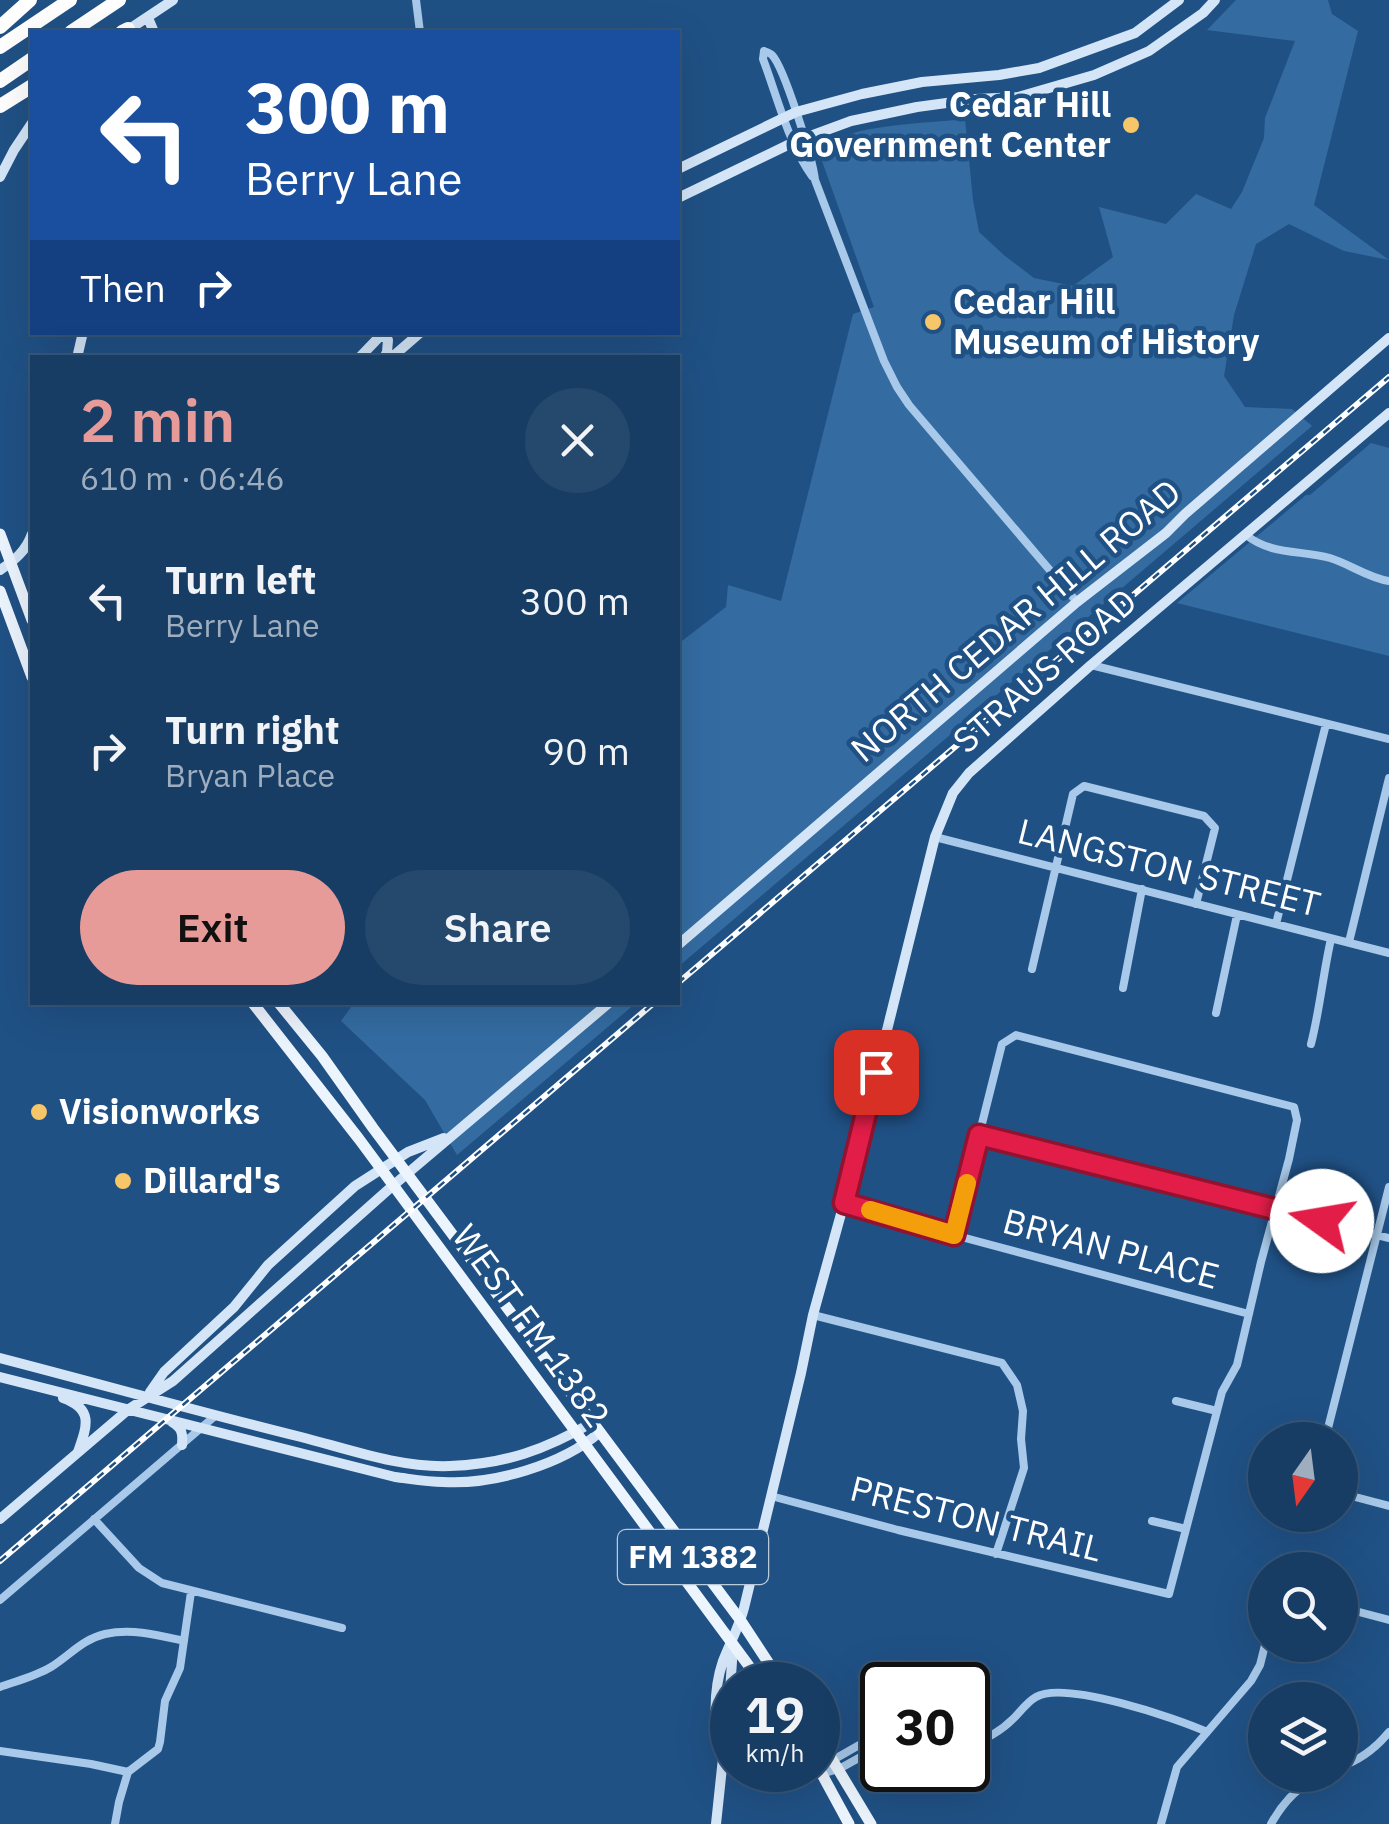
<!DOCTYPE html>
<html lang="en">
<head>
<meta charset="utf-8">
<style>
	body { margin:0; font-family:"IBM Plex Sans",sans-serif; background:#25486d; color:#f1f3f6; height:100vh; display:flex; flex-direction:column; font-size:38px; white-space:nowrap }
	* { box-sizing:border-box; margin:0 }
	p { font-size:32px; color:#9faebf }
	.icon { flex:none; width:55px; height:55px; fill:none; stroke:currentColor; stroke-width:2; stroke-linecap:round; stroke-linejoin:round }
	.map { position:relative; flex:1; overflow:hidden }
	.panel { position:absolute; left:30px; top:355px; width:650px; height:650px; display:flex; flex-direction:column; background:#183d64; border-radius:0px; box-shadow:0 10px 40px #0002,0 0 0 2px #365678 }
	.panel>* { flex:none }
	.top-card { position:absolute; left:30px; top:30px; width:650px; height:305px; border-radius:0px; box-shadow:0 10px 40px #0002,0 0 0 2px #365678; background:#1a4fa0; color:#fff; overflow:hidden }
	.needle { width:65px; rotate:194deg }
	.buttons { position:absolute; left:1248px; top:1422px; display:grid; gap:20px }
	.buttons a { display:grid; place-items:center; width:110px; height:110px; border-radius:50%; background:#183d64; box-shadow:0 10px 40px #0002,0 0 0 2px #365678; font-size:50px }
	.speed { position:absolute; left:710px; top:1662px; display:flex; gap:20px; font-size:50px; font-weight:700; text-align:center }
	.speed>* { display:grid; place-content:center; width:130px; height:130px; border-radius:50%; background:#183d64; box-shadow:0 10px 40px #0002,0 0 0 2px #365678; line-height:1 }
	.speed small { font-size:25px; font-weight:400 }
	.speed .limit { border:5px solid #111; border-radius:15px; background:#fff; color:#111 }
	.pin { position:absolute; display:grid; place-items:center; width:85px; height:85px; color:#fff; margin:-42px; border-radius:20px; box-shadow:0 5px 15px #0006 }
	.me { position:absolute; width:110px; margin:-55px; rotate:283deg; stroke-linejoin:round; filter:drop-shadow(0 0 8px #0008) }
	.turn { display:flex; align-items:center; gap:35px; height:210px; padding:0 50px; font-size:45px }
	.turn .icon { width:130px; height:130px; stroke-width:2.5 }
	.turn b { display:block; font-size:70px; line-height:85px }
	.then { display:flex; align-items:center; height:95px; padding:0 50px; background:#0003; gap:20px; font-size:38px }
	.round { display:grid; place-items:center; flex:none; width:105px; height:105px; border-radius:52px; background:#25486d }
	.overview { display:flex; align-items:center; justify-content:space-between; height:170px; padding:0 50px }
	h1 { font-size:60px; font-weight:600; line-height:75px; color:#e69b98 }
	.primary-button { display:flex; gap:20px; margin-top:auto; padding:20px 50px }
	.primary-button a { flex:1; height:115px; border-radius:60px; background:#e69b98; color:#111; font-size:40px; font-weight:600; line-height:115px; text-align:center }
	.primary-button a+a { background:#25486d; color:#f1f3f6 }
	ul { padding:0; list-style:none }
	li { display:flex; align-items:center; gap:30px; height:150px; padding:0 50px }
	li div { flex:1 }
	li b { display:block; font-size:38px }
	li em { font-style:normal }
	.map>svg:first-child { display:block }
</style>
</head>
<body>
<div class="map">
<svg width="1389" height="1824" viewBox="0 0 1389 1824">
	<rect width="100%" height="100%" fill="#205185"/>
	<path fill="#346ca2" d="M1236,0H1328L1332,14L1358,31L1314,205L1389,260L1344,251L1289,224L1256,244L1234,315L1224,376L1245,407L1292,409L1312,426L678,967V644L726,607L728,585L781,601L853,314L874,307L817,147C857,124 919,124 965,119L973,200L979,232L1005,256L1034,278L1073,286L1113,257L1099,207L1166,224L1196,194L1231,209L1242,192L1264,138L1265,118L1295,41L1207,30Z
		M1371,443L1389,448V656L1177,603L1306,495H1310Z
		M354,1003H636L457,1155L425,1100L341,1021Z"/>
	<g fill="none" stroke-linecap="round" stroke-linejoin="round">
		<path stroke="#a8c9e9" stroke-width="8" d="M416,0L420,32
			M764,51C767,52 770,53 772,55C784,67 813,160 815,180L884,361L897,387L909,405L1077,602
			M764,51L763,59C777,96 789,145 812,176
			M1246,535C1271,555 1300,550 1330,558C1350,564 1368,578 1389,581
			M1091,665L1389,739
			M935,837L1389,953
			M1276,924L1326,724
			M1349,942L1389,778
			M1032,969L1073,794L1084,786L1204,816L1215,828L1196,904
			M1123,988L1142,889
			M1216,1013L1237,915
			M1311,1044C1320,1009 1323,974 1331,939
			M979,1135L1389,1238
			M844,1203L954,1235L1249,1314
			M813,1315L1002,1363L1017,1385L1023,1411L1021,1439L1024,1468L996,1554
			M1176,1401L1217,1411
			M1325,1440L1389,1187
			M1340,1493L1389,1506
			M771,1496L898,1530L1169,1594L1222,1392L1237,1365L1261,1262L1289,1159L1297,1120L1294,1107L1016,1035L1002,1044L954,1235
			M94,1519L139,1568L162,1583L342,1628
			M1152,1521L1186,1529
			M0,1600L215,1416
			M1340,1607L1389,1620
			M0,1687C17,1681 36,1676 51,1667C70,1655 83,1639 105,1634C132,1628 158,1635 184,1641
			M968,1745C986,1740 1000,1732 1014,1718C1021,1711 1027,1702 1036,1697C1064,1680 1176,1718 1207,1732
			M0,1751L91,1764L128,1772
			M1340,1767C1360,1760 1375,1749 1389,1732
			M821,1774L833,1760L882,1732
			M821,1774L839,1769L882,1745
			M115,1824L119,1802L128,1772L158,1749L160,1742L165,1701L180,1668L191,1592
			M1161,1824L1177,1767L1251,1681L1260,1665L1265,1645
			M1271,1824C1283,1802 1299,1785 1322,1775"/>
		<path stroke="#d3e5f7" stroke-width="10" d="M148,18L154,32
			M125,32L173,0
			M678,169L796,112L862,94L922,82L999,75L1039,68L1135,33L1179,0
			M0,177L14,150L32,123
			M678,198L794,142L851,121L917,107L976,99L1018,97L1094,75L1149,51L1203,13L1215,0
			M382,334L388,340L387,352L384,358
			M77,358L83,332
			M359,358L384,332
			M391,358L421,332
			M0,570C15,560 26,551 32,534
			M678,945L1077,602L1166,533L1185,514L1389,338
			M0,1358C100,1384 200,1412 301,1437C348,1449 400,1468 450,1466C505,1464 545,1450 593,1422
			M0,1377L395,1477C411,1479 427,1482 443,1482C493,1485 562,1465 600,1432
			M150,1392L164,1372L234,1307L268,1265L355,1186L408,1152L444,1138
			M63,1398C94,1409 87,1426 78,1452
			M172,1422C182,1428 183,1433 182,1445
			M0,1519L129,1409L173,1381L389,1189L610,1002
			M723,1758C713,1730 713,1690 723,1661C730,1643 739,1627 744,1608L801,1373L813,1315L844,1203L935,837L953,793L969,773L1091,665L1389,413
			M716,1824L723,1758L727,1738L733,1646"/>
		<path stroke="#ecf4fe" stroke-width="11" d="M0,534L32,620
			M0,591L32,677
			M252,1002L359,1139L763,1685
			M278,1002L322,1056L373,1128L741,1621L783,1685
			M694,1558C729,1569 739,1562 762,1535
			M818,1736L871,1824
			M727,1738L732,1728
			M818,1767L849,1824"/>
		<path stroke="#fff" stroke-width="14" d="M0,27L30,0
			M71,32L119,0
			M122,32L128,29
			M0,47L70,0
			M0,81L32,59
			M0,106L32,86"/>
		<g stroke="#fff" stroke-width="6">
			<path id="rail" d="M678,983L1389,377
				M0,1561L655,1002"/>
		</g>
		<use href="#rail" stroke="#205185" stroke-width="2.5" stroke-dasharray="8" stroke-linecap="butt"/>
	</g>
	<g fill="none" stroke-linecap="round" stroke-linejoin="round">
		<g stroke="#92132f" stroke-width="25">
			<path id="route" d="M876,1072L844,1203L954,1235L979,1135L1322,1221"/>
		</g>
		<use href="#route" stroke="#e11d48" stroke-width="18"/>
		<path stroke="#f59e0b" stroke-width="18" d="M870,1210L954,1235L967,1183"/>
	</g>
	<g fill="#f7c669" stroke="#205185" stroke-width="4">
		<circle cx="1131" cy="125" r="10"/>
		<circle cx="933" cy="322" r="10"/>
		<circle cx="39" cy="1112" r="10"/>
		<circle cx="123" cy="1181" r="10"/>
	</g>
	<g text-anchor="middle" stroke-width="9" stroke-linejoin="round" paint-order="stroke">
		<rect fill="#205185" stroke="#bccbda" stroke-width="2.5" x="618" y="1530" width="150" height="54" rx="8"/>
		<g font-size="32" font-weight="bold" fill="#fff">
			<text x="693" y="1568">FM 1382</text>
		</g>
		<g font-size="35" font-weight="bold" fill="#fff" stroke="#205185" text-anchor="start">
			<text x="1111" y="117" text-anchor="end">Cedar Hill<tspan x="1111" dy="40">Government Center</tspan></text>
			<text x="953" y="314">Cedar Hill<tspan x="953" dy="40">Museum of History</tspan></text>
			<text x="59" y="1124">Visionworks</text>
			<text x="143" y="1193">Dillard's</text>
		</g>
		<g font-size="35" fill="#fff" stroke="#205185">
			<text transform="translate(1016 621) rotate(-40)" y="12">NORTH CEDAR HILL ROAD</text>
			<text transform="translate(1045 671) rotate(-41)" y="12">STRAUS ROAD</text>
			<text transform="translate(1169 868) rotate(14)" y="12">LANGSTON STREET</text>
			<text transform="translate(1111 1249) rotate(15)" y="12">BRYAN PLACE</text>
			<text transform="translate(531 1326) rotate(54)" y="12">WEST FM 1382</text>
			<text transform="translate(976 1519) rotate(14)" y="12">PRESTON TRAIL</text>
		</g>
	</g>
</svg>
<div class="buttons">
<a><svg class="needle" viewBox="-14 -14 28 28"><path d="M0-13l5 13h-10z" fill="#e53935"/><path d="M0 13l5-13h-10z" fill="#9faebf"/></svg></a>
<a><svg class="icon" aria-label="search" viewBox="0 0 24 24"><circle cx="10" cy="10" r="6"/><path d="M15 15l6 6"/></svg></a>
<a><svg class="icon" aria-label="layers" viewBox="0 0 24 24"><path d="M12 4l9 5-9 5-9-5zM3 14l9 5 9-5"/></svg></a>
</div>
<div class="speed"><div>19<small>km/h</small></div><div class="limit">30</div></div>
<div class="pin" style="left:876px;top:1072px;background:#d93025"><svg class="icon" aria-label="arrive" viewBox="0 0 24 24"><path d="M6 21V4h12l-3 4 3 4H6"/></svg></div>
<svg class="me" style="left:1322px;top:1221px" viewBox="-20 -20 40 40"><circle r="19" fill="#fff"/><path d="M0-13L10 11 0 6-10 11z" fill="#e11d48"/></svg>
<div class="top-card">
<div class="turn"><svg class="icon" aria-label="left" viewBox="0 0 24 24"><path d="M17 20v-9H6M10 6l-5 5 5 5"/></svg><div><b>300 m</b>Berry Lane</div></div>
<div class="then">Then<svg class="icon" aria-label="right" viewBox="0 0 24 24"><path d="M7 20v-9h11M14 6l5 5-5 5"/></svg></div>
</div>
<section class="panel">
<div class="overview"><div><h1>2 min</h1><p>610 m · 06:46</p></div><a class="round"><svg class="icon" aria-label="close" viewBox="0 0 24 24"><path d="M6 6l12 12M18 6L6 18"/></svg></a></div>
<ul>
<li><svg class="icon" aria-label="left" viewBox="0 0 24 24"><path d="M17 20v-9H6M10 6l-5 5 5 5"/></svg><div><b>Turn left</b><p>Berry Lane</p></div><em>300 m</em></li>
<li><svg class="icon" aria-label="right" viewBox="0 0 24 24"><path d="M7 20v-9h11M14 6l5 5-5 5"/></svg><div><b>Turn right</b><p>Bryan Place</p></div><em>90 m</em></li>
</ul>
<div class="primary-button"><a>Exit</a><a>Share</a></div>
</section>
</div>
</body>
</html>
